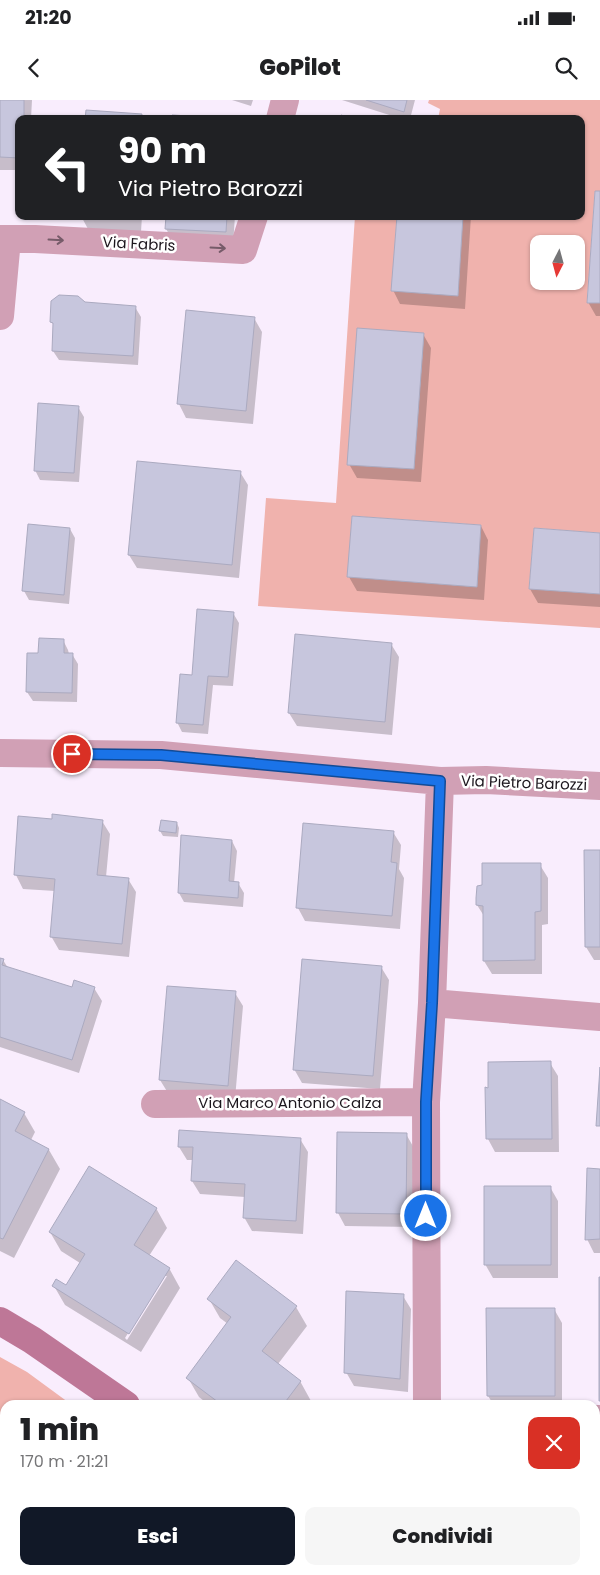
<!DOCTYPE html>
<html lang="it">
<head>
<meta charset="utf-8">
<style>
	body { margin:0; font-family:Poppins,sans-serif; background:#f6f6f6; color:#202124; height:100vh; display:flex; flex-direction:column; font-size:19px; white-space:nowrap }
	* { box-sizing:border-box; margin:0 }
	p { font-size:16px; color:#757577 }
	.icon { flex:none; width:28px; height:28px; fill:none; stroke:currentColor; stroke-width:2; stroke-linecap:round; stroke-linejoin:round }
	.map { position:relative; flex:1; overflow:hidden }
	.side { position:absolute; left:0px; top:1300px; width:600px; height:175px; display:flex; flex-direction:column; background:#fff; border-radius:15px 15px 0 0; box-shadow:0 1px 4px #0004 }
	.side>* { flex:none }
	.hud { position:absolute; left:15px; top:15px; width:570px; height:105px; border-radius:10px; box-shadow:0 1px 4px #0004; background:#202124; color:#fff; overflow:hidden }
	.needle { width:32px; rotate:186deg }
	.controls { position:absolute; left:530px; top:135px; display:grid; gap:10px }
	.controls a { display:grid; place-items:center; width:55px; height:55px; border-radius:10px; background:#fff; box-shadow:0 1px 4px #0004; font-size:25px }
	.pin { position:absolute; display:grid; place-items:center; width:42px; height:42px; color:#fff; margin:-21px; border:2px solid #fff; border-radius:50%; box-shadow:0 1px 5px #0007 }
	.me { position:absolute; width:55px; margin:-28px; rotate:0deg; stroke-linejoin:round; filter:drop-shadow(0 0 4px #0008) }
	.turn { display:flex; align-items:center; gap:18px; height:105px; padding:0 20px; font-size:22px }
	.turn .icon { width:65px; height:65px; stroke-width:2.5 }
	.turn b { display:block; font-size:35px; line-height:42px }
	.round { display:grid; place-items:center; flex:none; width:52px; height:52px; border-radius:10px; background:#f6f6f6 }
	.overview { display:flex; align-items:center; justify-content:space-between; height:85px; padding:0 20px }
	h1 { font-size:30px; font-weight:800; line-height:38px }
	.primary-button { display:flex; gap:10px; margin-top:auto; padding:10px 20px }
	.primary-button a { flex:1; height:58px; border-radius:10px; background:#111827; color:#fff; font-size:20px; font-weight:800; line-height:58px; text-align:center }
	.primary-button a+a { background:#f6f6f6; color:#202124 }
	.status { display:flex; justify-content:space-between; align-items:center; height:35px; padding:0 25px; background:#fff; direction:ltr }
	.status svg { height:14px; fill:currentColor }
	header { display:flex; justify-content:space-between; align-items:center; height:65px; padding:0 20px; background:#fff; font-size:22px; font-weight:800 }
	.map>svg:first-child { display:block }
</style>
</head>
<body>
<div class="status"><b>21:20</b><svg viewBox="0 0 49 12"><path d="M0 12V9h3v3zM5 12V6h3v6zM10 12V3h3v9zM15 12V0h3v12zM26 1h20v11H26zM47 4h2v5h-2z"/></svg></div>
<header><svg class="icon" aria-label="back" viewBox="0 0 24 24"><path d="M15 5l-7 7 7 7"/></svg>GoPilot<svg class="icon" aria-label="search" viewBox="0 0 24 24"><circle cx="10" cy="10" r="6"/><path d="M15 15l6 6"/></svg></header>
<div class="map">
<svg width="600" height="1475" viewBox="0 0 600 1475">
	<rect width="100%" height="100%" fill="#f9edfd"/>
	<path fill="#f0b2ad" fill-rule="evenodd" d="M429,0H600V91H595L587,202L600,203V433L534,428L529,489L600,494V528L258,506L266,398L336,403L355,116H397L392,191L458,195L463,116H581V19H438L440,9L428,3ZM539,144H576V181H539ZM424,234L414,369L348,365ZM352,416L481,425L477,487L348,477Z
		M0,1257L27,1272L72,1305H5V1327L0,1323Z
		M0,1400L5,1404V1470H51L55,1475H0Z
		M189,1470H302L309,1475H195Z"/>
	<path fill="#c1daf8" stroke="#909fb6" d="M0,1323L5,1327V1404L0,1400Z
		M51,1470H189L195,1475H55Z"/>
	<path fill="#0003" fill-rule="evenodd" d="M0,0H32L31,19H19V70H0Z
		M232,0H253L251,6Z
		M342,0H415L410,19H402Z
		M600,92V216H596L588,202Z
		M81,116H142L141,132L88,129Z
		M167,116H235L233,145L174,142L166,129Z
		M398,116H471L465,209L400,204L393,190Z
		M84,203L135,207L141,217L138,265L59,260L53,251L54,226L52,222Z
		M254,218L262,232L253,324L186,318L179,304Z
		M423,234L431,248L421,382L357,378L349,364Z
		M78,307L84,317L79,382L40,380L35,370Z
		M240,372L248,385L239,478L137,468L129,455Z
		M481,426L488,440L484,500L357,491L349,477Z
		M70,429L75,438L69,504L29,500L24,491Z
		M535,429L600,434V507L538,503L530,489Z
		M233,513L239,523L233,586L213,585L208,634L182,632L177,622L193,576Z
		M63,540L68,550L69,554H72L78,564L77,602L33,601L27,592L40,554Z
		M391,544L399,557L392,635L297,626L289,613Z
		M53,720L102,721L110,734L106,777L128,779L136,792L129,857L59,850L51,836L55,791L23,789L16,775Z
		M162,722L177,723L179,728L178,737L163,736L160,731Z
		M393,732L401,745L399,769L404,778L400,829L305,821L298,808Z
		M232,741L237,751L234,783H238L244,793L243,807L184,802L179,793Z
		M600,751V860H594L586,847Z
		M540,765L548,778V824L542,825V874H492L484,861V816L477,805Z
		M0,859L3,860L8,868L73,889L94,888L102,901L79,973L0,947Z
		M381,867L389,880L380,989L302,983L294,969Z
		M235,893L243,906L235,999L168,993L160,980Z
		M550,963L558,976L559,1052H495L488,1039L489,989Z
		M0,1000L24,1013L35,1032L31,1040L49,1050L60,1069L14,1158L0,1151Z
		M406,1034L414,1048L413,1127L345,1126L338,1113Z
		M300,1039L308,1052L303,1134L252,1131L244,1117L245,1097L200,1094L192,1081L194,1060H187L179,1047Z
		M600,1071V1153H594L587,1139Z
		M550,1087L558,1101V1178H493L485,1164Z
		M156,1108L167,1128L149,1156L169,1168L180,1188L141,1252L65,1205L54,1186L66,1187L80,1163L61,1151L50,1132ZM164,1176H167L127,1240L125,1238Z
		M403,1196L411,1209L408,1292L354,1286L346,1272Z
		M209,1199L296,1207L307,1226L278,1264L300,1281L311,1301L308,1305H209L199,1297L188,1278L228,1224L220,1218Z
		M554,1209L562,1223V1305H494L488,1296V1210Z
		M518,1470H548V1475H519Z"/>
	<path fill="#c7c6dd" stroke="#abaac0" d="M0,0H24V19H19V58L0,57Z
		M366,0H407L404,12Z
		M86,10L142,14L141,19H85Z
		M172,15L222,18L172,19Z
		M341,15L354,19H339Z
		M595,91H600V203H587Z
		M90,116H134V119Z
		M166,116H227L226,132L165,129Z
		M397,116H463L458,196L391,191Z
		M59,195L78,196L85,202L136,206L133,256L52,251L53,223L50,222L51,201Z
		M186,210L255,217L246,311L177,304Z
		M357,228L424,233L414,369L347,365Z
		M38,303L79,306L74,373L34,371Z
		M137,361L241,371L232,465L128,455Z
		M352,416L481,425L477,487L347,477Z
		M28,424L70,428L64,495L22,491Z
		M534,428L600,433V494L529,489Z
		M197,509L234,512L228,577L208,576L203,625L176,623L180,574L192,575Z
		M295,534L392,543L385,622L288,613Z
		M39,538L64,539V553H73L72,593L26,592L27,553H38Z
		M52,714L103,720L97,775L129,778L122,844L50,837L55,779L14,775L18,716L52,719Z
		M161,720L177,722L176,733L159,731Z
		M303,723L394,731L391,762L397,763L392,816L296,808Z
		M181,735L232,740L229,781L239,782L238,798L178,793Z
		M584,750H600V847H585Z
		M482,763H541V811L535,812V860L483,861V806L476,805V798L477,786L482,785Z
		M0,858L4,859L2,865L72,887L74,880L95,887L72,960L0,937Z
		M302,859L382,866L373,976L293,970Z
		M167,886L236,891L228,986L159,980Z
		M551,961L552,1039H486L485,987L488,988V962Z
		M600,967V1026H596Z
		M0,999L25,1012L15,1031L49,1049L3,1139L0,1138Z
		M179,1030L301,1038L296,1121L243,1118L245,1084L191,1081L193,1047H178Z
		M337,1032L407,1033L406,1114L336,1113Z
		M89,1066L157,1108L134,1145L170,1168L129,1234L52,1186L56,1179L66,1185L85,1154L49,1132Z
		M587,1068L600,1069V1139L585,1140Z
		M484,1086H551V1165H484Z
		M236,1160L297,1206L262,1251L301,1281L283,1305H222L186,1278L231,1217L207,1199Z
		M599,1177H600V1301H599Z
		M346,1191L404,1194L400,1279L344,1273Z
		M486,1208H555V1296H487Z
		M595,1385H600V1475H598L595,1438Z
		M456,1470H496V1475H457Z
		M517,1470H543V1474L517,1473Z"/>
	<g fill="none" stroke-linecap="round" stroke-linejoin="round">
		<path stroke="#d1a0b5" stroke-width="28" d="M280,19L285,0
			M0,139H35L243,150L254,116
			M0,216L7,139
			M0,653L161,655L440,681L486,680L600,686
			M432,903L600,917
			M155,1004L426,1002
			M427,1305L426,1002L432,903L440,681
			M595,1319H600"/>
		<path stroke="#be7797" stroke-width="28" d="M0,1221L32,1240L126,1305
			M355,1470L362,1475"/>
	</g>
	<defs><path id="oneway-shaft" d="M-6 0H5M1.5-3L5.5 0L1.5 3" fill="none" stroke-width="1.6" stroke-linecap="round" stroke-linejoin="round" transform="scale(1.25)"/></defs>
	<g stroke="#765b69">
		<use href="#oneway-shaft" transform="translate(56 140) rotate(3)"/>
		<use href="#oneway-shaft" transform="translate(218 148) rotate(3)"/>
	</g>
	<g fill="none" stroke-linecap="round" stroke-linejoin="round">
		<g stroke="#114b97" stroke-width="12">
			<path id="route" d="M72,654L161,655L440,681L432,903L426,1002V1116"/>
		</g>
		<use href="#route" stroke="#1a73e8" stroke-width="9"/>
	</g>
	<g text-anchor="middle" stroke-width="5" stroke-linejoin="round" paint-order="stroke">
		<g font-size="15" fill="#1c161d" stroke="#fff">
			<text transform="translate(139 144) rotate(3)" y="5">Via Fabris</text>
			<text transform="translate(524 683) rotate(2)" y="5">Via Pietro Barozzi</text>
			<text x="290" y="1008">Via Marco Antonio Calza</text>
		</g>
	</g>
</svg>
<div class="controls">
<a><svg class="needle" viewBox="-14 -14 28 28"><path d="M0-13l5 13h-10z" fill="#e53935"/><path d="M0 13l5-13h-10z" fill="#757577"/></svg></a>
</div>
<div class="pin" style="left:72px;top:654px;background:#d93025"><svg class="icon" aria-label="arrive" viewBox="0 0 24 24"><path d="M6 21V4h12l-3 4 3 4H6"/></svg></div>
<svg class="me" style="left:426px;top:1116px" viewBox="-20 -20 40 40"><circle r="17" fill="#1a73e8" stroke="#fff" stroke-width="3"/><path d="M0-11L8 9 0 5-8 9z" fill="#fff"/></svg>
<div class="hud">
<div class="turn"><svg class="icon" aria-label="left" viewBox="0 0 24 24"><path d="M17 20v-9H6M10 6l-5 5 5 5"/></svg><div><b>90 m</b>Via Pietro Barozzi</div></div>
</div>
<section class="side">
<div class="overview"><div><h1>1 min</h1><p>170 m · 21:21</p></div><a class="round" style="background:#d93025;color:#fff"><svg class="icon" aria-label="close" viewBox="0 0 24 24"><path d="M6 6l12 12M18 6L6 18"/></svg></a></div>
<div class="primary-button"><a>Esci</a><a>Condividi</a></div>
</section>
</div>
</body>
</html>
